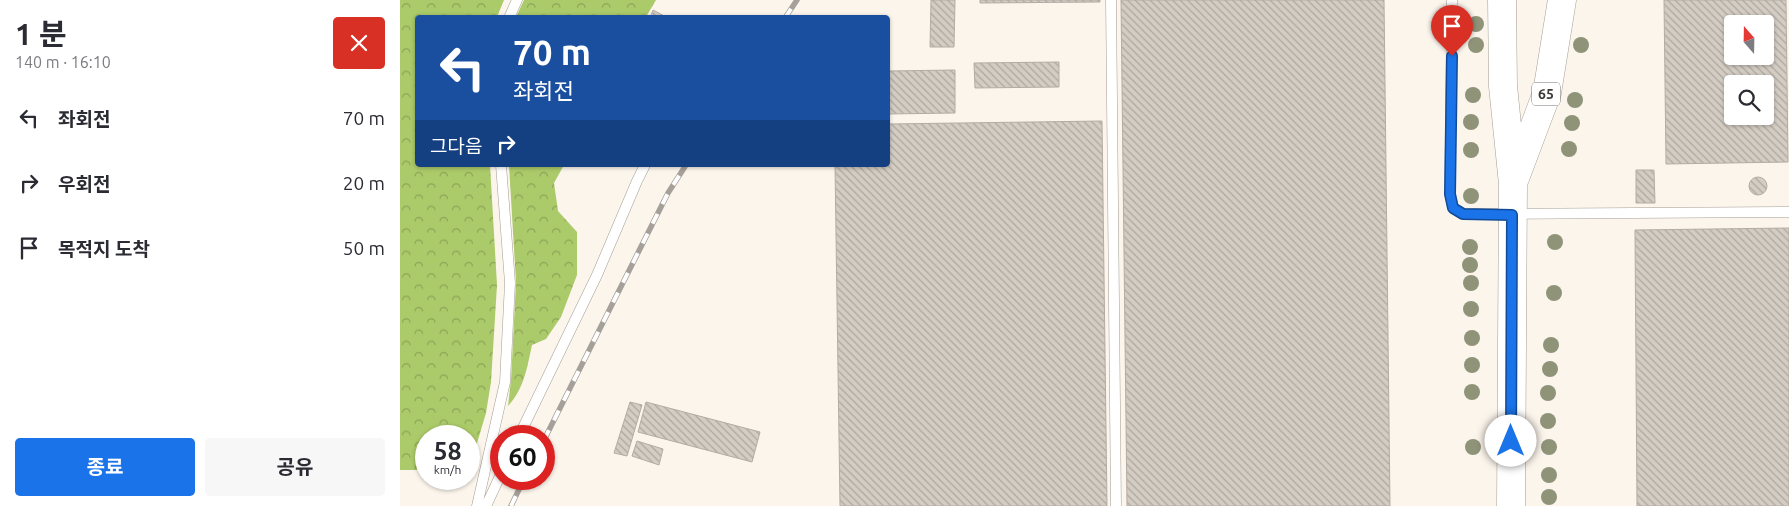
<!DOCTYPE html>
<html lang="ko">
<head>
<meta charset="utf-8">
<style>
	body { margin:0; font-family:Ubuntu,"Noto Sans KR",sans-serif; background:#f7f7f7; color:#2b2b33; height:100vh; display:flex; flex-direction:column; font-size:19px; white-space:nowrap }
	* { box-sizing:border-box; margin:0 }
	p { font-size:16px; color:#7c7c81 }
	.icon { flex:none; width:28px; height:28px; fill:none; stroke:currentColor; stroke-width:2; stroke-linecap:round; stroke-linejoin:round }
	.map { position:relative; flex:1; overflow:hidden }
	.details { display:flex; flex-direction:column; background:#fff; width:400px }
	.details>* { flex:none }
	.guide { position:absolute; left:15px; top:15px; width:475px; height:152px; border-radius:5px; box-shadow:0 1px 4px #0004; background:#1a4fa0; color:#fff; overflow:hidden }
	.needle { width:32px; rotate:340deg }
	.fabs { position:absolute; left:1324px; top:15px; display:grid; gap:10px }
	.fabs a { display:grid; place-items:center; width:50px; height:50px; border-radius:5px; background:#fff; box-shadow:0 1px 4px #0004; font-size:25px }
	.speed { position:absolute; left:15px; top:425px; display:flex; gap:10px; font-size:25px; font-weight:700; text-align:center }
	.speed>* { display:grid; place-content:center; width:65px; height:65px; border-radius:50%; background:#fff; box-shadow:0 1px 4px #0004; line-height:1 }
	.speed small { font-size:12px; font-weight:400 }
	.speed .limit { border:8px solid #d22; background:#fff; color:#111 }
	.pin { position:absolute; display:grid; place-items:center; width:42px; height:42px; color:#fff; margin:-51px -21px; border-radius:50% 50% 50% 0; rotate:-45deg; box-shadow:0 0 5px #0007 }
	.pin .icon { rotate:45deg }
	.me { position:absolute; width:55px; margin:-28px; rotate:0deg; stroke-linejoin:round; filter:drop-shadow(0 0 4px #0008) }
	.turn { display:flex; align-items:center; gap:18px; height:105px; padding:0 15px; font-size:22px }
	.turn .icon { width:65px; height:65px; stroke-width:2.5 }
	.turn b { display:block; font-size:35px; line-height:42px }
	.then { display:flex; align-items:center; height:48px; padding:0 15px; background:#0003; gap:10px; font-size:19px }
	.round { display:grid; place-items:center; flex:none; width:52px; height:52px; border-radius:5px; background:#f7f7f7 }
	.head { display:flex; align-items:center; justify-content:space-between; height:85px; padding:0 15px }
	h1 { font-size:30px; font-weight:700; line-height:38px }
	.cta { display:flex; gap:10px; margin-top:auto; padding:10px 15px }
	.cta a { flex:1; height:58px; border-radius:5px; background:#1a73e8; color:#fff; font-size:20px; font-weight:700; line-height:58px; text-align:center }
	.cta a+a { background:#f7f7f7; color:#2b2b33 }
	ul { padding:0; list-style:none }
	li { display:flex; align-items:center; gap:15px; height:65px; padding:0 15px }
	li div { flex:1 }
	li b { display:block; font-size:19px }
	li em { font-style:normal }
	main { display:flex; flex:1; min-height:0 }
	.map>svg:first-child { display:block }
</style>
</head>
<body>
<main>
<section class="details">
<div class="head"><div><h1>1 분</h1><p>140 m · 16:10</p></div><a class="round" style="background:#d93025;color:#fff"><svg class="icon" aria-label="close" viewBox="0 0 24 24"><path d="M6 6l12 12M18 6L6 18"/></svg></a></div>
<ul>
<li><svg class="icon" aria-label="left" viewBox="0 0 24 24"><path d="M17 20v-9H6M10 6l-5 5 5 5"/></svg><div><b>좌회전</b></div><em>70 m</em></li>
<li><svg class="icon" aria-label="right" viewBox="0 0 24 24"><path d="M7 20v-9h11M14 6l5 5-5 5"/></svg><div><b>우회전</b></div><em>20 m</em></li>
<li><svg class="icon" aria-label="arrive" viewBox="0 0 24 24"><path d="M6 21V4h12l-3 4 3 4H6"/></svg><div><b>목적지 도착</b></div><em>50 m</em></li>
</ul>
<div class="cta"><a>종료</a><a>공유</a></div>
</section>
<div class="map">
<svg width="1389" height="506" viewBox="0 0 1389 506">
	<defs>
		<pattern id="forest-crowns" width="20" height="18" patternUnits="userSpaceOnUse" patternTransform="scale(1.25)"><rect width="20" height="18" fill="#abca69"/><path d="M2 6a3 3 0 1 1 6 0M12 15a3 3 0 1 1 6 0" fill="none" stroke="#8ca557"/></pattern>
		<pattern id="building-back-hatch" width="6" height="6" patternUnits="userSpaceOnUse" patternTransform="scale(1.25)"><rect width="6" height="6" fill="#d4cdc4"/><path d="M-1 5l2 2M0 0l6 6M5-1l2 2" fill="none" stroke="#ada7a0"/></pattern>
	</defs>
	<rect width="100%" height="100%" fill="#fcf5ec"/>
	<path fill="url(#forest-crowns)" d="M0,0H104L97,17L18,18V165H90L97,285L91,382L86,413L69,470V436H26V470H0Z
		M124,0H256L246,17H116Z
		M109,165H164L154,183L158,211L177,232V275L161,317L146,339L132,345C127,368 124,389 108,406L111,380L116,282Z"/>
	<path fill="url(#building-back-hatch)" stroke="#b3aca4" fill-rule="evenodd" d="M531,0H555L554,47H530Z
		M580,0H700V2L580,3Z
		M721,0H984L990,506H727Z
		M1264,0H1386L1388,162L1266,164ZM1332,24H1365V56H1332ZM1332,84H1365V116H1332Z
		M253,10L268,18H250Z
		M659,62V87L575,88L574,63Z
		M555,70V113L488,114V71Z
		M702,121L707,506H440L435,165H488V124Z
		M1236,170H1254L1255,203H1236Z
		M1349 186a9 9 0 1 1 18 0a9 9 0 1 1-18 0Z
		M1389,228V506H1237L1235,230Z
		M230,402L242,405L227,456L214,453Z
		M246,402L360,432L352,462L238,432Z
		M237,441L263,449L259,465L232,456Z"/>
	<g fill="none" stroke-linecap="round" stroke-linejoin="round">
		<g stroke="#a49d94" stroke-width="11">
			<path id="lane" d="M711,0L716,506
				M1052,0L1050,194L1053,208L1063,214L1389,212
				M109,18L117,0
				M119,436L197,275L237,181L245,165
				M77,506L105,382L110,283L101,165
				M86,506L101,474"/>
		</g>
		<g stroke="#a49d94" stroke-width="29">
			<path id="primary" d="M1102,0L1103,86L1113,184L1111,506
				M1115,178L1147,93L1162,0"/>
		</g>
		<use href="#lane" stroke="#fff" stroke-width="10"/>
		<use href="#primary" stroke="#fff" stroke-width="28"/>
		<g stroke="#a5a09a" stroke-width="5.5">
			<path id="rail" d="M385,18L397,0
				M144,440L268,193L286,165
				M111,506L124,479"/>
		</g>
		<use href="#rail" stroke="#fff" stroke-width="4" stroke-dasharray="11" stroke-linecap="butt"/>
	</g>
	<g fill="#8f9378">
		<circle cx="1076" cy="24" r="8"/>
		<circle cx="1076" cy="45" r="8"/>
		<circle cx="1181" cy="45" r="8"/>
		<circle cx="1073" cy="95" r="8"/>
		<circle cx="1175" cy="100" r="8"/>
		<circle cx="1071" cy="122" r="8"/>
		<circle cx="1172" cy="123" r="8"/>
		<circle cx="1169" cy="149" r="8"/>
		<circle cx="1071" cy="150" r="8"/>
		<circle cx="1071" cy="196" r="8"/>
		<circle cx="1155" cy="242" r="8"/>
		<circle cx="1070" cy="247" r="8"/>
		<circle cx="1070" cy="265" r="8"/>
		<circle cx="1071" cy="283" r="8"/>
		<circle cx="1154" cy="293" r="8"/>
		<circle cx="1071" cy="309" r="8"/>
		<circle cx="1072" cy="338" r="8"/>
		<circle cx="1151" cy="345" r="8"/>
		<circle cx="1072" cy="365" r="8"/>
		<circle cx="1150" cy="369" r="8"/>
		<circle cx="1072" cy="392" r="8"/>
		<circle cx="1148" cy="393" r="8"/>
		<circle cx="1148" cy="421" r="8"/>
		<circle cx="1073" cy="447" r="8"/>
		<circle cx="1149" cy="447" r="8"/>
		<circle cx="1149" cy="475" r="8"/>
		<circle cx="1149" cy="497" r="8"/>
	</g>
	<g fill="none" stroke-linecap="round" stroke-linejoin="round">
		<g stroke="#114b97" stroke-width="12">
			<path id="route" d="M1052,56L1050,194L1053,208L1063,214L1112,215L1111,441"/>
		</g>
		<use href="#route" stroke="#1a73e8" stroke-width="9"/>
	</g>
	<g text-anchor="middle" stroke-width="4" stroke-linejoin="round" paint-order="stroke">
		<rect fill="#fff" stroke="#767472" stroke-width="1" x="1132" y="82.5" width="28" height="23" rx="4"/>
		<g font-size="14" font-weight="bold" fill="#3c3936">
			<text x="1146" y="99">65</text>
		</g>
	</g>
</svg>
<div class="fabs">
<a><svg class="needle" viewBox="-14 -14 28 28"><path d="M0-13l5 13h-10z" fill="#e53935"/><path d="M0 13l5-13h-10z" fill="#7c7c81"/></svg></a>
<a><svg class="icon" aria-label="search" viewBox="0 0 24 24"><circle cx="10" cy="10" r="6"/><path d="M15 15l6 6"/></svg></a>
</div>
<div class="speed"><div>58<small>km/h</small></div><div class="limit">60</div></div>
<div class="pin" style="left:1052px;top:56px;background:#d93025"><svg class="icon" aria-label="arrive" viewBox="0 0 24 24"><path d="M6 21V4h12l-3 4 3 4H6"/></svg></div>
<svg class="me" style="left:1111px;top:441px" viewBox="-20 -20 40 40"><circle r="19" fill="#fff"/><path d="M0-13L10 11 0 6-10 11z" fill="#1a73e8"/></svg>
<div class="guide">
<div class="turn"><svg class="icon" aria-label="left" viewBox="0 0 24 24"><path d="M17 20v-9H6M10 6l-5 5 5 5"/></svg><div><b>70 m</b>좌회전</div></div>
<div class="then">그다음<svg class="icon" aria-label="right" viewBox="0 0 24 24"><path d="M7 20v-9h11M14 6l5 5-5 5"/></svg></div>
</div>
</div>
</main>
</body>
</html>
